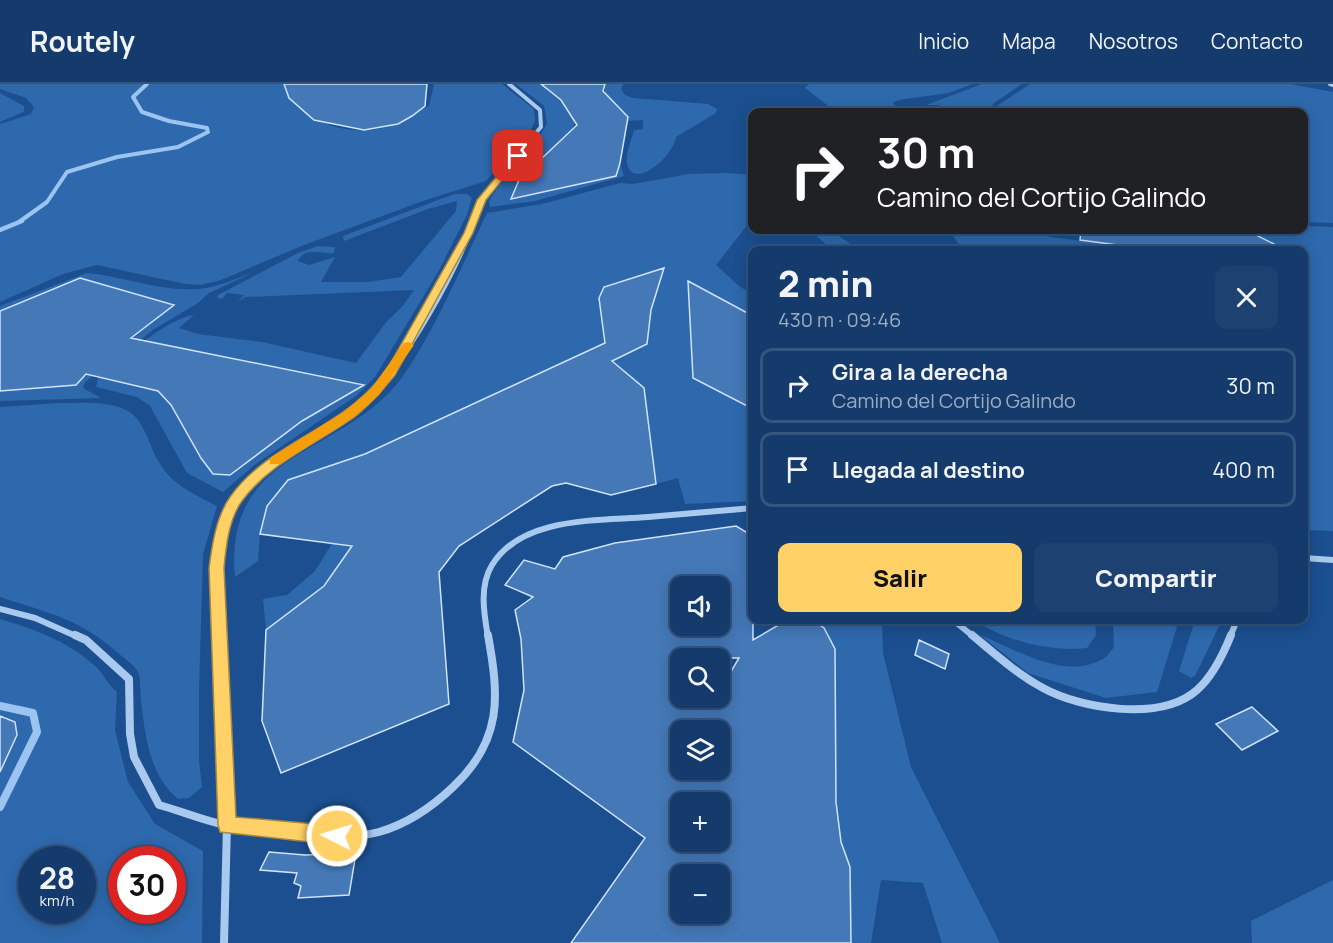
<!DOCTYPE html>
<html lang="es">
<head>
<meta charset="utf-8">
<style>
	body { margin:0; font-family:Manrope,sans-serif; background:#1d4271; color:#f1f3f6; height:100vh; display:flex; flex-direction:column; font-size:22px; white-space:nowrap }
	* { box-sizing:border-box; margin:0 }
	p { font-size:20px; color:#9dadc1 }
	.icon { flex:none; width:33px; height:33px; fill:none; stroke:currentColor; stroke-width:2; stroke-linecap:round; stroke-linejoin:round }
	.map { position:relative; flex:1; overflow:hidden }
	.details { position:absolute; left:748px; top:162px; width:560px; height:378px; display:flex; flex-direction:column; background:#143b6b; border-radius:12px; box-shadow:0 3px 15px #0003,0 0 0 2px #33557e }
	.details>* { flex:none }
	.guide { position:absolute; left:748px; top:24px; width:560px; height:126px; border-radius:12px; box-shadow:0 3px 15px #0003,0 0 0 2px #33557e; background:#202124; color:#fff; overflow:hidden }
	.tools { position:absolute; left:670px; top:492px; display:grid; gap:12px }
	.tools a { display:grid; place-items:center; width:60px; height:60px; border-radius:12px; background:#143b6b; box-shadow:0 3px 15px #0003,0 0 0 2px #33557e; font-size:30px }
	.speed { position:absolute; left:18px; top:762px; display:flex; gap:12px; font-size:30px; font-weight:700; text-align:center }
	.speed>* { display:grid; place-content:center; width:78px; height:78px; border-radius:50%; background:#143b6b; box-shadow:0 3px 15px #0003,0 0 0 2px #33557e; line-height:1 }
	.speed small { font-size:15px; font-weight:400 }
	.speed .limit { border:9px solid #d22; background:#fff; color:#111 }
	.pin { position:absolute; display:grid; place-items:center; width:51px; height:51px; color:#fff; margin:-26px; border-radius:12px; box-shadow:0 3px 9px #0006 }
	.me { position:absolute; width:66px; margin:-33px; rotate:275deg; stroke-linejoin:round; filter:drop-shadow(0 0 4px #0008) }
	.turn { display:flex; align-items:center; gap:21px; height:126px; padding:0 30px; font-size:27px }
	.turn .icon { width:78px; height:78px; stroke-width:2.5 }
	.turn b { display:block; font-size:42px; line-height:51px }
	.round { display:grid; place-items:center; flex:none; width:63px; height:63px; border-radius:12px; background:#1d4271 }
	.overview { display:flex; align-items:center; justify-content:space-between; height:102px; padding:0 30px }
	h1 { font-size:36px; font-weight:800; line-height:45px }
	.primary-button { display:flex; gap:12px; margin-top:auto; padding:12px 30px }
	.primary-button a { flex:1; height:69px; border-radius:12px; background:#ffd166; color:#111; font-size:24px; font-weight:800; line-height:69px; text-align:center }
	.primary-button a+a { background:#1d4271; color:#f1f3f6 }
	ul { padding:0; list-style:none }
	li { display:flex; align-items:center; gap:18px; height:75px; margin:0 12px 9px; padding:0 18px; border:3px solid #33557e; border-radius:12px }
	li div { flex:1 }
	li b { display:block; font-size:22px }
	li em { font-style:normal }
	header { display:flex; align-items:center; gap:36px; box-sizing:border-box; height:84px; padding:0 30px; background:#143b6b; border-bottom:2px solid #33557e }
	header strong { font-size:28px }
	nav { display:flex; gap:33px; margin-inline-start:auto; font-size:21px }
	.map>svg:first-child { display:block }
</style>
</head>
<body>
<header>
<strong>Routely</strong>
<nav><a>Inicio</a><a>Mapa</a><a>Nosotros</a><a>Contacto</a></nav>
</header>
<div class="map">
<svg width="1333" height="859" viewBox="0 0 1333 859">
	<rect width="100%" height="100%" fill="#1b4f8f"/>
	<path fill="#2e69ad" fill-rule="evenodd" d="M0,0H283C304,41 352,56 396,40C407,36 418,27 429,22L434,0H502L534,25L535,37L529,51L486,97L423,117L304,161L221,196L201,201L185,200L97,181L63,190L0,218V40L31,30L34,23L26,14L0,5Z
		M516,0H542L561,16L575,37C569,65 533,74 518,97C515,102 513,109 511,115L615,92L620,79L624,92L535,117L490,123L489,117C506,89 531,68 547,40L544,22Z
		M605,0H623L621,5L625,11L633,14L708,20L717,25L716,29L676,53C672,75 632,107 627,79C625,68 632,56 634,46L643,45V36L625,37L626,30L605,9Z
		M809,0H973L949,9L898,16L893,19L902,28H836L805,4Z
		M982,0H1022L994,19L989,28L940,25L939,21H926Z
		M1030,0H1290L1333,8V139L1304,138V28H996L998,21Z
		M0,9L24,22V28L0,38Z
		M726,89L753,91V134L716,181L739,202L753,211V232L688,198L693,294L753,325V417L685,420L678,394L656,400L644,304L623,286L377,427L324,502L266,546L263,515L287,511L315,487L349,432L403,397L532,327L617,274L647,260L651,226L660,198V185L604,203L599,214L608,258L365,370L288,396L267,422L260,450L258,477L235,493C223,363 345,373 403,292C436,245 462,181 487,129L542,120L620,99L633,100L689,90Z
		M454,110H467L472,114L467,131L438,188L375,293L356,312L257,379L223,408L187,389L150,322L137,313L96,303L98,295C123,275 163,236 194,231L179,244L198,250L262,258L356,279L387,237L402,223L414,206L245,213L237,219L244,211L227,209L222,215L217,214L218,211L298,169L318,162L335,163L334,169C322,171 305,162 298,177L309,181L335,173L321,198H367L401,193L456,127L457,117L428,125L344,157L343,152ZM161,260L363,301L213,389L201,374L171,321L158,307L114,297Z
		M1304,142L1333,143V447L1304,446V166H1269L1279,163L1246,146H1304Z
		M810,146H831L859,166H832Z
		M949,146H1035L1050,153L1156,166H958L960,162Z
		M87,189C123,192 161,208 198,205C216,204 234,195 252,189L209,209L198,219L153,246L85,298L83,304L101,314L0,317V307L76,301L96,280L0,244L80,194L0,227V222Z
		M59,319C80,319 109,316 128,327C145,337 149,362 159,378C172,401 194,410 217,422L203,470L199,606V677L202,703L189,714L178,715C149,691 145,651 141,616C140,608 141,595 138,588C134,581 124,574 118,569C79,534 47,529 0,513V323Z
		M0,535C34,545 65,556 93,580C102,587 107,600 117,608L115,646L128,698L155,740L203,767L202,859H0V679L17,651L15,638L6,634L0,635ZM32,776H82V826H32ZM122,776H172V826H122Z
		M813,536H882L883,569L911,683L1000,859H942L923,799L881,796L871,859H851L850,783L841,758L836,718L835,565L824,544Z
		M974,536H1095L1096,551L1087,564C1052,569 1003,556 974,536Z
		M1113,536H1179L1157,608L1106,614L1056,598L1028,589L980,551C1015,565 1063,596 1101,576C1106,574 1111,567 1114,563Z
		M1195,536H1222L1195,592L1191,594L1179,587Z
		M1333,796V859H1252L1251,837Z"/>
	<g fill="none" stroke-linecap="round" stroke-linejoin="round">
		<path stroke="#9cc4f0" stroke-width="4" d="M19,138L47,118L67,88L117,73L178,63L208,48L207,44L169,37L142,28L133,13L147,0"/>
		<path stroke="#9cc4f0" stroke-width="4.5" d="M0,146L22,137"/>
		<path stroke="#9cc4f0" stroke-width="8" d="M0,622L33,629L37,648L0,723"/>
	</g>
	<path fill="#4478b7" stroke="#cfe3fa" stroke-width="1.5" fill-rule="evenodd" d="M284,0H427L425,22L412,32L398,40L364,46L314,36L289,14Z
		M541,0H605L603,7L628,33L620,79L616,92L511,115L519,96L577,41L561,16Z
		M1081,146H1246L1286,166H1156L1080,156Z
		M664,184L651,226L647,260L612,277L644,304L656,400L611,411L566,399L552,402L459,462L439,488L449,620L281,689L262,637L266,546L324,502L352,462L260,450L267,422L288,396L365,370L605,259L599,214L604,203Z
		M80,194L174,221L131,254L364,301L302,337L230,391L213,390L201,374L171,321L158,307L86,290L76,301L0,307V227Z
		M688,197L753,232V325L693,294Z
		M736,442L751,451L753,455V556L787,536H813L824,544L835,565L836,718L841,758L850,783L851,859H571L645,754L513,658L524,606L521,555L515,526L533,513L505,501L524,476L555,485L563,473L615,459ZM681,502H720V542H681ZM681,574H739L720,606V614H681ZM681,646H720V686H681ZM681,718H720V758H681ZM681,790H720V830H681Z
		M919,556L949,570L945,585L915,571Z
		M1252,623L1278,647L1242,666L1216,640Z
		M0,632L15,638L17,651L0,688Z
		M269,768L305,771L356,769L349,811L298,814L301,802L294,799L297,789L260,786Z"/>
	<g fill="none" stroke-linecap="round" stroke-linejoin="round">
		<path stroke="#a9c9ee" stroke-width="4" d="M1330,0L1333,1
			M473,138L489,104L541,43L540,26L509,0"/>
		<path stroke="#a9c9ee" stroke-width="4.5" d="M364,318C405,281 456,189 474,137"/>
		<path stroke="#a9c9ee" stroke-width="6" d="M1304,474L1333,476
			M0,525L35,534L78,553
			M953,536L974,553
			M220,553C217,483 212,419 278,375C308,356 339,340 366,316
			M488,553C484,530 479,502 492,481C522,432 599,437 648,433C683,430 718,427 753,424
			M1230,553L1237,536"/>
		<path stroke="#a9c9ee" stroke-width="8" d="M75,551L86,556L129,595L130,650L134,673L159,721C181,727 202,736 225,741C263,750 342,758 379,748C407,740 433,722 453,703C503,656 499,612 488,551
			M220,551L227,741L224,859
			M972,551C995,570 1017,590 1043,604C1081,625 1161,638 1197,606C1213,592 1223,571 1231,551"/>
	</g>
	<path fill="#ffd166" stroke="#a68842" stroke-width="1.5" d="M515,70L522,72L486,116L473,149L395,291C382,307 369,322 353,334C315,361 270,379 242,417C229,435 226,462 224,484L236,733L337,742L344,745L346,752L344,758L337,761L220,748L218,741L209,484C212,461 216,433 230,413C257,374 305,355 343,328C360,317 374,302 386,287L464,149L477,116Z"/>
	<path fill="#f59e0b" d="M408,258L414,261L379,311L354,333L280,380H270V374L345,327L371,305L404,259Z"/>
</svg>
<div class="tools">
<a><svg class="icon" aria-label="sound" viewBox="0 0 24 24"><path d="M4 9h4l5-4v14l-5-4H4zM17 9q2 3 0 6"/></svg></a>
<a><svg class="icon" aria-label="search" viewBox="0 0 24 24"><circle cx="10" cy="10" r="6"/><path d="M15 15l6 6"/></svg></a>
<a><svg class="icon" aria-label="layers" viewBox="0 0 24 24"><path d="M12 4l9 5-9 5-9-5zM3 14l9 5 9-5"/></svg></a>
<a>+</a>
<a>−</a>
</div>
<div class="speed"><div>28<small>km/h</small></div><div class="limit">30</div></div>
<div class="pin" style="left:518px;top:72px;background:#d93025"><svg class="icon" aria-label="arrive" viewBox="0 0 24 24"><path d="M6 21V4h12l-3 4 3 4H6"/></svg></div>
<svg class="me" style="left:337px;top:752px" viewBox="-20 -20 40 40"><circle r="17" fill="#ffd166" stroke="#fff" stroke-width="3"/><path d="M0-11L8 9 0 5-8 9z" fill="#fff"/></svg>
<div class="guide">
<div class="turn"><svg class="icon" aria-label="right" viewBox="0 0 24 24"><path d="M7 20v-9h11M14 6l5 5-5 5"/></svg><div><b>30 m</b>Camino del Cortijo Galindo</div></div>
</div>
<section class="details">
<div class="overview"><div><h1>2 min</h1><p>430 m · 09:46</p></div><a class="round"><svg class="icon" aria-label="close" viewBox="0 0 24 24"><path d="M6 6l12 12M18 6L6 18"/></svg></a></div>
<ul>
<li><svg class="icon" aria-label="right" viewBox="0 0 24 24"><path d="M7 20v-9h11M14 6l5 5-5 5"/></svg><div><b>Gira a la derecha</b><p>Camino del Cortijo Galindo</p></div><em>30 m</em></li>
<li><svg class="icon" aria-label="arrive" viewBox="0 0 24 24"><path d="M6 21V4h12l-3 4 3 4H6"/></svg><div><b>Llegada al destino</b></div><em>400 m</em></li>
</ul>
<div class="primary-button"><a>Salir</a><a>Compartir</a></div>
</section>
</div>
</body>
</html>
